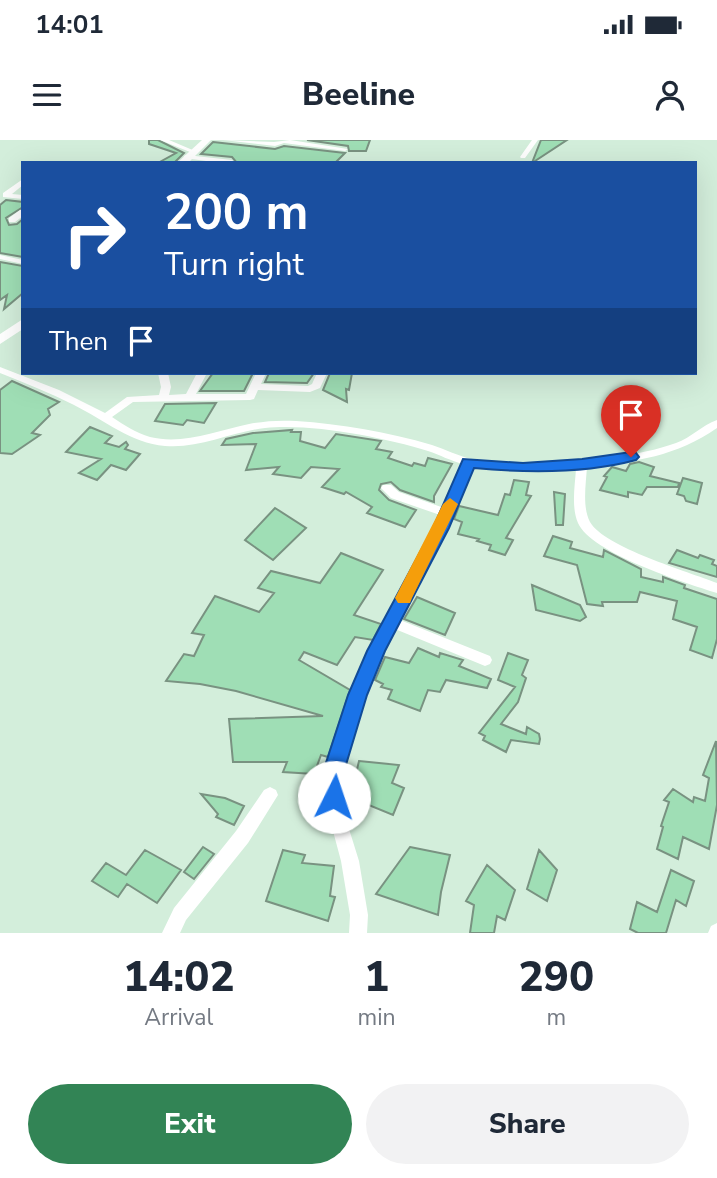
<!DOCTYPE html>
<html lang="en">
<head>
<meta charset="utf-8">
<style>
	body { margin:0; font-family:"Nunito Sans",sans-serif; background:#f2f2f3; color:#1f2937; height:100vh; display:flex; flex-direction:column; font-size:26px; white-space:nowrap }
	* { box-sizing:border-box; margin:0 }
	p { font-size:23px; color:#747a83 }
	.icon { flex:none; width:38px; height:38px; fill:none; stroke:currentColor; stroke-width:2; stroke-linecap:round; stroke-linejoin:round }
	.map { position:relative; height:793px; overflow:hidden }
	.details { display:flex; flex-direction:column; background:#fff; flex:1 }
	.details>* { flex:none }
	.guide { position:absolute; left:21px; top:21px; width:676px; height:214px; border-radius:0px; box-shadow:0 7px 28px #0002; background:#1a4fa0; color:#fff; overflow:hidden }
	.pin { position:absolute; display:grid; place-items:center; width:60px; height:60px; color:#fff; margin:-72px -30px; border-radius:50% 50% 50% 0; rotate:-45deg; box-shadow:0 0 7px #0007 }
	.pin .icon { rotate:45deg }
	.me { position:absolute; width:77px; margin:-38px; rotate:4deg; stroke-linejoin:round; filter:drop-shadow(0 0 5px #0008) }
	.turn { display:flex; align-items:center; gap:24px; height:147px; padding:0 28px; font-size:32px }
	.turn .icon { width:91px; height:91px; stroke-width:2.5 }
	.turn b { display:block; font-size:49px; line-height:60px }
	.then { display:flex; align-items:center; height:66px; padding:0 28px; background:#0003; gap:14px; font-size:26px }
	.eta { display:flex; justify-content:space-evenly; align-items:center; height:119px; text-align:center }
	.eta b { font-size:42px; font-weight:800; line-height:49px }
	.cta { display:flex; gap:14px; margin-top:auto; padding:14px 28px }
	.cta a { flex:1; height:80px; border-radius:42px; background:#328455; color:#fff; font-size:28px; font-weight:800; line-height:80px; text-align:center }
	.cta a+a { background:#f2f2f3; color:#1f2937 }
	.status { display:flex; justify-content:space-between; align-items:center; height:49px; padding:0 35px; background:#fff; direction:ltr }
	.status svg { height:19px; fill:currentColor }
	header { display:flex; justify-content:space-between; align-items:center; height:91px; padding:0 28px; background:#fff; font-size:32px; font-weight:800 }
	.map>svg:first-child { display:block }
</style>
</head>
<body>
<div class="status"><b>14:01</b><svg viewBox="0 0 49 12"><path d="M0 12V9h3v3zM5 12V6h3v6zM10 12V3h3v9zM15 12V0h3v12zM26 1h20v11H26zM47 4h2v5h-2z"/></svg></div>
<header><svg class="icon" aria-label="menu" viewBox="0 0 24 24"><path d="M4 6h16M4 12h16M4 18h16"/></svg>Beeline<svg class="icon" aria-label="person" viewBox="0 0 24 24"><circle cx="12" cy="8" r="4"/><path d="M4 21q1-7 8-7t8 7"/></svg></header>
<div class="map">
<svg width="717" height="793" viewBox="0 0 717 793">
	<rect width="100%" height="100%" fill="#d3eedb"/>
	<path fill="#9fdeb5" stroke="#799281" stroke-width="2" d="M149,0H158L184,13L174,23H158L176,13L149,4Z
		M307,0H370L366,11H349L348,6Z
		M541,0H567L532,23Z
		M213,2L275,9L284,6L345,13L335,23H237L232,17L201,14Z
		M6,60L23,62V67L6,78L9,85L17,84L23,79V117L0,113V65Z
		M0,122L23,126V153L4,169L7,155L0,160Z
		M213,233H253L244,251H200Z
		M269,233H314L307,243L265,242Z
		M330,233H352L349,250L346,249L347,262L323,250Z
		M12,241L59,262L48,269L50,275L32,293L40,295L12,314L0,313V250Z
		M216,263L204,283L187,280L183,285L155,281L165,264Z
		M90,287L112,296L105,303L119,307L126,302L128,305L125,309L140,314L126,330L111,325L97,340L79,333L101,319L66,312Z
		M292,290L291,292H301L300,301L325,308L336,294L381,301L376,309L392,312L388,318L412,326L414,323L425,326L428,318L452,324L434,356V362L400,350L391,342L381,344L379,350L389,360L416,370L405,387L367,373L372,367L346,352L344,354L322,347L339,329L311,327L301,338L273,334L279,327L246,330L256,304L222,305L226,299L253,293Z
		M639,322L654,327L650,336L679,343L678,347H647L642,355L628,352V357L600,350L607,337L604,336L612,327L626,331L630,324Z
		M683,338L702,343L697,364L686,361L684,356L677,354Z
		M514,340L529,342L526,355L531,356L506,398L513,400L505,415L489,410L491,405L477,401L479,399L458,394L462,382L454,379L459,366L498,375L505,354L510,355Z
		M554,352L565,354L563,385H556Z
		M275,368L306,388L273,420L245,400Z
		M553,396L572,402L570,408L603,417L604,410L641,429V437L663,442V437L685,445L684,448L717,459V499L712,518L690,510L697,487L673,479L677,461L640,452L637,462H602L603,466L587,464L577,425L544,416Z
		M677,410L698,418L700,415L714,420L712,424L717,426V437L669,423Z
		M341,413L383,430L354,475L381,484L373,500L355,497L337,525L304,512L299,520L350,550L328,617L321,615L314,634L283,632L287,622H233L229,579L323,576L236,551L200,544L166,541L184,514L194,516L204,495L192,493L215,456L259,472L274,453L258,448L271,431L320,443Z
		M532,445L580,465L586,477L580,481L536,470Z
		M417,457L455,473L445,495L404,479Z
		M418,508L439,517L440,513L463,520L459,526L491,539L487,548L446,540L440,552L428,550L420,571L388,559L392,550L381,547L383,544L375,540L385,517L409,523Z
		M508,513L528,520L522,535L526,538L518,562L501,584L526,594L527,587L539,594L540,599L539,604L511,600L506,612L483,600L485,596L479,593L515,547L498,540Z
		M716,601L717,665L709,709L683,697L678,719L657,709L663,687L661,686L669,662L664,660L673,649L693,662L694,657L705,661L709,638L703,635Z
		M359,621L399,625L392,643L404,648L393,675L354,659L363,639L355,638Z
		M201,654L225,658L244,666L234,685L216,677L218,674Z
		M203,707L214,714L194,739L184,732Z
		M410,707L450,715L441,752L438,775L376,754Z
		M145,710L181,730L157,763L127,744L118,757L92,741L106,723L126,735Z
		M283,710L305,715L302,723L334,726L330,756L335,757L328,781L266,761Z
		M539,710L557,730L547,761L527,749Z
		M487,725L515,750L505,780L497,776L494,793H470L474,765L466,761Z
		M671,730L694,741L686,766L676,760L666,793H638L630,789L637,762L657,772Z"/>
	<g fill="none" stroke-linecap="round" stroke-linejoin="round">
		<path fill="#fff" fill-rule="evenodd" d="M160,0H169L195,11L190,12Z
			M223,0L274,2L290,0L348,9L345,11L284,3L275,6Z
			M532,0H538L525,18H521L520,17Z
			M186,15L232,20L235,22L221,23L184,18V16Z
			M23,39V45L12,54L23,55V59L3,57V53Z
			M20,70H23V76L15,82H9V78Z
			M0,115L23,120V124L0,119Z
			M0,227L59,250L105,273L127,257L159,255L161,247L158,233H168L171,247L169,255L186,254L197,233H207L196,254H246L256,233H266L261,244L308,246L312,244L317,233H327L320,248L310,252L258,250L254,259L250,260L133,262L112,277C124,285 136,293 150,297C183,305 216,291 249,284C264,281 280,280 296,281C341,284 388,292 432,305C445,309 458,316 471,319C523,331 626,321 676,303C691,298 702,285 717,280V288C677,316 635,322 587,327C586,343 582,367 590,382C604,407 689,432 717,443V453C685,443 591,413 578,383C571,367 575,345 576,329L517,331L473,327L447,388L400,480L490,516L492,520L490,524L485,526L395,489L363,560L340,638L345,676L359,721L368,775L367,793H349L350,775L341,721L329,676L324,638L349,560L370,511L440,375L391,358L381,348L383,345H391L399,352L444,368L463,324C451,321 440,315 428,311C383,297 311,283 265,288C231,292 199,309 165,306C131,303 104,280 74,265C50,253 25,243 0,233Z
			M270,647L276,650L278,655L248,703L186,780L180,793H162L174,768L236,691L264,650Z
			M717,783V793H708L711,786Z"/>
		<path fill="#fff" fill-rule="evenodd" d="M202,0H211L188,23H177Z
			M23,179V189L0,204V194Z"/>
	</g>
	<path fill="#1a73e8" stroke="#114b97" stroke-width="2" d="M631,312L636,313L639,317L636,320C584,334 527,333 474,328L449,388L385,511L367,555L342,638L345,657L342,664L334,667L327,664L321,638L348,555L367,511L433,388L463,319L523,323L582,319Z"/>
	<path fill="#f59e0b" d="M450,358L458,364L412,458L410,463H398L395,458L443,364Z"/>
</svg>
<div class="pin" style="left:631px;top:317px;background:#d93025"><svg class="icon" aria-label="arrive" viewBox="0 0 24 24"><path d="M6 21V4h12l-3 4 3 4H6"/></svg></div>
<svg class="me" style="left:334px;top:657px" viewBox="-20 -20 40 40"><circle r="19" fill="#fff"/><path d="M0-13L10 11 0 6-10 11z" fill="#1a73e8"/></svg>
<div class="guide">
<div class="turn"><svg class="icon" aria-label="right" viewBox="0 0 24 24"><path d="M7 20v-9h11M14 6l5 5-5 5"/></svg><div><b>200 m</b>Turn right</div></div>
<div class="then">Then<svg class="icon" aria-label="arrive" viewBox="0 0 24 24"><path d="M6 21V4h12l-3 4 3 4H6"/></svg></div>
</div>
</div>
<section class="details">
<div class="eta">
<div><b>14:02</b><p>Arrival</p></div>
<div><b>1</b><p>min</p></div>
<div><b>290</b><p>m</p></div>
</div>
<div class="cta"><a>Exit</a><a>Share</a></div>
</section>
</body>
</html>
